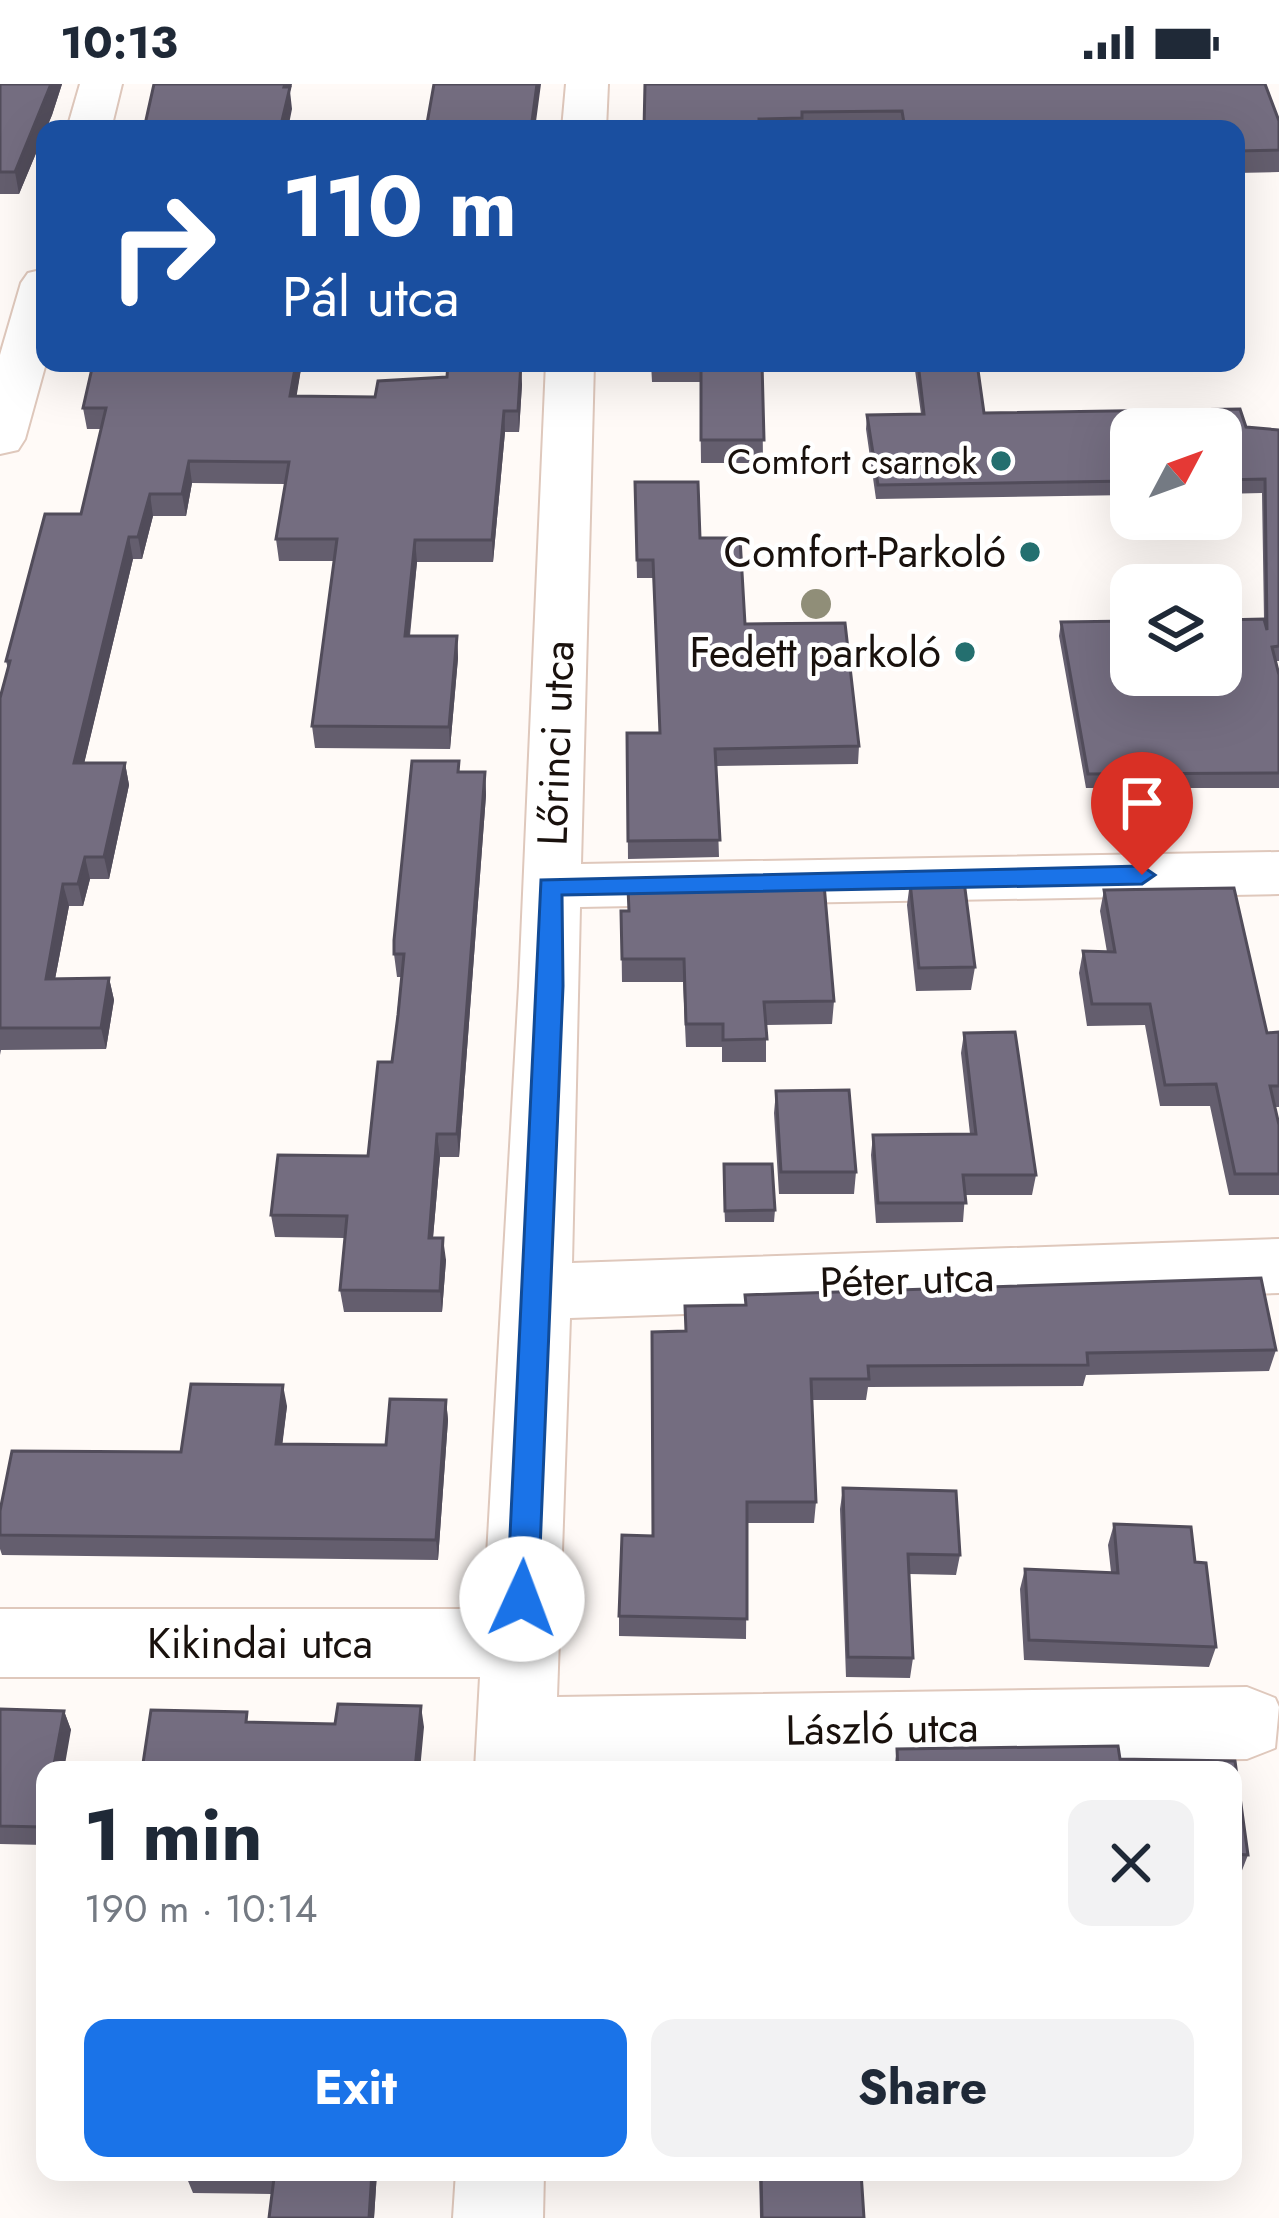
<!DOCTYPE html>
<html lang="en">
<head>
<meta charset="utf-8">
<style>
	body { margin:0; font-family:Jost,sans-serif; background:#f2f2f3; color:#1f2937; height:100vh; display:flex; flex-direction:column; font-size:45px; white-space:nowrap }
	* { box-sizing:border-box; margin:0 }
	p { font-size:39px; color:#747a83 }
	.icon { flex:none; width:66px; height:66px; fill:none; stroke:currentColor; stroke-width:2; stroke-linecap:round; stroke-linejoin:round }
	.map { position:relative; flex:1; overflow:hidden }
	.sheet { position:absolute; left:36px; top:1677px; width:1206px; height:420px; display:flex; flex-direction:column; background:#fff; border-radius:24px; box-shadow:0 12px 48px #0002 }
	.sheet>* { flex:none }
	.hud { position:absolute; left:36px; top:36px; width:1209px; height:252px; border-radius:24px; box-shadow:0 12px 48px #0002; background:#1a4fa0; color:#fff; overflow:hidden }
	.needle { width:78px; rotate:49deg }
	.controls { position:absolute; left:1110px; top:324px; display:grid; gap:24px }
	.controls a { display:grid; place-items:center; width:132px; height:132px; border-radius:24px; background:#fff; box-shadow:0 12px 48px #0002; font-size:60px }
	.pin { position:absolute; display:grid; place-items:center; width:102px; height:102px; color:#fff; margin:-123px -51px; border-radius:50% 50% 50% 0; rotate:-45deg; box-shadow:0 0 12px #0007 }
	.pin .icon { rotate:45deg }
	.me { position:absolute; width:132px; margin:-66px; rotate:2deg; stroke-linejoin:round; filter:drop-shadow(0 0 9px #0008) }
	.turn { display:flex; align-items:center; gap:42px; height:252px; padding:0 48px; font-size:54px }
	.turn .icon { width:156px; height:156px; stroke-width:2.5 }
	.turn b { display:block; font-size:84px; line-height:102px }
	.round { display:grid; place-items:center; flex:none; width:126px; height:126px; border-radius:24px; background:#f2f2f3 }
	.summary { display:flex; align-items:center; justify-content:space-between; height:204px; padding:0 48px }
	h1 { font-size:72px; font-weight:700; line-height:90px }
	.button { display:flex; gap:24px; margin-top:auto; padding:24px 48px }
	.button a { flex:1; height:138px; border-radius:24px; background:#1a73e8; color:#fff; font-size:48px; font-weight:700; line-height:138px; text-align:center }
	.button a+a { background:#f2f2f3; color:#1f2937 }
	.status { display:flex; justify-content:space-between; align-items:center; height:84px; padding:0 60px; background:#fff; direction:ltr }
	.status svg { height:33px; fill:currentColor }
	.map>svg:first-child { display:block }
</style>
</head>
<body>
<div class="status"><b>10:13</b><svg viewBox="0 0 49 12"><path d="M0 12V9h3v3zM5 12V6h3v6zM10 12V3h3v9zM15 12V0h3v12zM26 1h20v11H26zM47 4h2v5h-2z"/></svg></div>
<div class="map">
<svg width="1279" height="2134" viewBox="0 0 1279 2134">
	<rect width="100%" height="100%" fill="#fffaf7"/>
	<g fill="none" stroke-linecap="round" stroke-linejoin="round">
		<g stroke="#dfc8bc" stroke-width="4">
			<path id="minor" d="M80,0H122L111,45H67Z
				M566,0H608L606,45H562Z
				M45,185L46,279L25,355L18,366L0,370V271L21,199L28,189Z
				M546,279H594L581,780L1279,768V810L580,823L572,1179L1279,1155V1209L570,1234L557,1613L1247,1603L1275,1614L1279,1623L1275,1664L1247,1675L475,1686L480,1593H0V1525H484L519,902Z
				M456,2088H544L543,2134H453Z"/>
		</g>
		<use href="#minor" fill="#fff" fill-rule="evenodd"/>
	</g>
	<circle fill="#908e78" cx="816" cy="520" r="15"/>
	<path fill="#645e6e" d="M0,0H62L52,31L19,110H0Z
		M645,0L1279,37V88L1236,89V45H644Z
		M199,279H302L296,312L375,313L522,300L519,348H505L493,478H417L410,552H457L458,574L450,665L315,664L312,642L334,477H279L276,455L286,400L192,399L186,432H153L142,475H133L84,679H125L129,701L109,795H90L83,822H69L55,895L109,894L114,916L106,965L1,966L0,971V614L8,585L6,577L81,430L101,345H87L83,324Z
		M651,279H762L763,379H701L700,298H652Z
		M914,279H977L984,329L1279,346V577H1275L1279,591V704H1086L1059,552L1061,538L1264,535L1262,409L1221,410V345H1131V411L876,415L866,345L867,331L921,330Z
		M635,398L700,454L745,540L859,662L858,680L716,682L719,773L628,775L627,649H660L653,494H637Z
		M460,688H485L486,711L459,1073H440L433,1154L446,1176L442,1228H344L340,1206L345,1154L275,1153L271,1131L368,1072L392,978L401,893H397L394,870Z
		M910,798L975,883L971,906L916,907L907,821Z
		M1104,806L1267,949L1279,948V1023H1275L1279,1041V1111H1229L1210,1022H1160L1145,941L1087,942L1079,889L1083,867L1107,868L1100,827Z
		M621,827L834,917L832,940L766,941V978H722V963H686L683,898H622Z
		M964,949L1036,1091L1032,1111H965L963,1138L876,1139L871,1071L873,1051L970,1050L961,969Z
		M776,1007L856,1088L854,1110H779L774,1029Z
		M723,1092L775,1126L774,1138H725Z
		M745,1211L1276,1266L1269,1287L1086,1291L1083,1302L868,1303L866,1316H812L816,1418L814,1439H747L746,1555L619,1552V1532L653,1452L685,1247V1222L745,1221Z
		M446,1316L448,1336L438,1476L2,1471L0,1465V1451L287,1322L282,1360L386,1361Z
		M843,1404L960,1471L956,1491L909,1490L913,1574L910,1594L846,1593L840,1425Z
		M1114,1440L1195,1478L1216,1563L1209,1583L1024,1576L1020,1505L1025,1485L1111,1488L1108,1461Z
		M0,1625L64,1627L71,1646L45,1686V1761L0,1760Z
		M1118,1662L1120,1675L1235,1677L1248,1771L1241,1789H1233V1686H894L897,1665Z
		M187,2088H377L374,2134H269L272,2110L193,2109L186,2092Z
		M759,2088H861L864,2134H760Z"/>
	<path fill="#514c5a" d="M51,0H62L52,31L19,110L15,88Z
		M285,0H292L290,7L292,25L288,45H280Z
		M537,0H541L535,45H531Z
		M296,279H302L293,334L290,312Z
		M521,279L522,300L519,348L518,327Z
		M504,327L505,348L493,478L492,456Z
		M189,377L192,399L186,432L182,410Z
		M150,410L153,432L142,475L138,453Z
		M129,453L133,475L79,701L74,679Z
		M415,456L417,478L407,574L405,552Z
		M457,552L458,574L450,665L449,643Z
		M125,679L129,701L109,795L104,773Z
		M485,688L486,711L459,1073L457,1050Z
		M85,773L90,795L83,822L78,800Z
		M63,800L69,822L51,916L46,895Z
		M109,894L114,916L106,965L101,944Z
		M437,1050L440,1073L431,1176L429,1154Z
		M443,1154L446,1176L442,1228L440,1207Z
		M283,1301L287,1322L280,1380L276,1360Z
		M446,1316L448,1336L438,1476L436,1456Z
		M421,1622L424,1643L420,1686H415Z
		M64,1627L71,1646L64,1686H53Z
		M372,2088H377L374,2134H369Z"/>
	<path fill="#746d80" stroke="#514c5a" stroke-width="3" d="M0,0H51L15,88H0Z
		M154,0H285L284,3H290L280,45H144Z
		M434,0H537L531,45H426Z
		M645,0H1265L1279,37V66L1236,67V45H905L902,27L802,28V34L759,35V45H644Z
		M199,279H296L290,312L375,313L378,297L447,293L448,279H521L518,327H504L492,456H415L405,552H457L449,643L312,642L337,455H276L289,378L189,377L182,410H150L138,453H129L74,679H125L104,773H85L78,800H63L46,895L109,894L101,944H0V614L10,577H6L45,430H81L106,324H83L93,280L199,281Z
		M701,279H762L764,356H701Z
		M918,279H977L984,329L1240,325L1246,343L1279,346V562L1272,563L1279,591V689L1088,690L1061,538L1131,537V591H1221V536L1264,535L1267,546L1265,395L1221,396V345H1131V397L878,401L867,331L924,330Z
		M635,398H698L700,454H740L745,540L845,539L859,662L715,665L720,756L628,757L627,649H660L653,476H637Z
		M412,677H459L458,688H485L457,1050H437L429,1154H443L440,1207L340,1206L347,1132L271,1131L278,1071L368,1072L378,978H392L398,931L404,870H394V856Z
		M964,797L975,883L919,884L910,798Z
		M824,800L834,917L764,918L767,955L723,956V940H686L684,875H622L621,827H629L628,804Z
		M1234,804L1267,949L1279,948V1002H1270L1279,1041V1090H1235L1216,1000L1165,1001L1150,920H1092L1083,867L1115,868L1104,806Z
		M1015,948L1036,1091H963L966,1119H878L873,1051L976,1050L964,949Z
		M849,1006L856,1088H781L776,1007Z
		M724,1080H772L775,1126L725,1127Z
		M1261,1194L1276,1266L1087,1269L1088,1281L868,1282L869,1295H811L816,1418H747V1535L619,1532L622,1451L653,1452L652,1248L686,1247L685,1222L746,1221L745,1211Z
		M191,1300L283,1301L276,1360L386,1361L390,1315L446,1316L436,1456L0,1451V1427L12,1367L181,1368Z
		M843,1404L956,1407L960,1471L908,1470L913,1574L848,1573Z
		M1114,1440L1191,1443L1195,1478L1206,1479L1216,1563L1029,1556L1025,1485L1118,1489Z
		M338,1620L421,1622L415,1686H142L151,1626L247,1628L246,1638L335,1640Z
		M0,1625L64,1627L53,1686H45V1728L42,1743L0,1742Z
		M1118,1662L1120,1675L1235,1677L1248,1771L1233,1770V1686H898L897,1665Z
		M628,1679L831,1686H628Z
		M187,2088H372L369,2134H269L274,2094L186,2092Z
		M761,2088H861L864,2134H762Z"/>
	<path fill="#1a73e8" stroke="#114b97" stroke-width="3" d="M1142,782L1155,791L1142,800L562,811L563,902L538,1515L533,1524L522,1528L511,1524L507,1515L541,796Z"/>
	<g fill="#246f6f" stroke="#fff" stroke-width="4.5">
		<circle cx="1001" cy="377" r="12"/>
		<circle cx="1030" cy="468" r="12"/>
		<circle cx="965" cy="568" r="12"/>
	</g>
	<g text-anchor="middle" stroke-width="9" stroke-linejoin="round" paint-order="stroke">
		<g font-size="36" fill="#19110d" stroke="#fff" text-anchor="end">
			<text x="977" y="390">Comfort csarnok</text>
		</g>
		<g font-size="42" fill="#19110d" stroke="#fff" text-anchor="end">
			<text x="1006" y="483">Comfort-Parkoló</text>
			<text x="941" y="583">Fedett parkoló</text>
		</g>
		<g font-size="42" fill="#19110d" stroke="#fff">
			<text transform="translate(555 659) rotate(-88)" y="15">Lőrinci utca</text>
			<text transform="translate(907 1195) rotate(-2)" y="15">Péter utca</text>
			<text x="260" y="1574">Kikindai utca</text>
			<text transform="translate(882 1644) rotate(-1)" y="15">László utca</text>
		</g>
	</g>
</svg>
<div class="controls">
<a><svg class="needle" viewBox="-14 -14 28 28"><path d="M0-13l5 13h-10z" fill="#e53935"/><path d="M0 13l5-13h-10z" fill="#747a83"/></svg></a>
<a><svg class="icon" aria-label="layers" viewBox="0 0 24 24"><path d="M12 4l9 5-9 5-9-5zM3 14l9 5 9-5"/></svg></a>
</div>
<div class="pin" style="left:1142px;top:791px;background:#d93025"><svg class="icon" aria-label="arrive" viewBox="0 0 24 24"><path d="M6 21V4h12l-3 4 3 4H6"/></svg></div>
<svg class="me" style="left:522px;top:1515px" viewBox="-20 -20 40 40"><circle r="19" fill="#fff"/><path d="M0-13L10 11 0 6-10 11z" fill="#1a73e8"/></svg>
<div class="hud">
<div class="turn"><svg class="icon" aria-label="right" viewBox="0 0 24 24"><path d="M7 20v-9h11M14 6l5 5-5 5"/></svg><div><b>110 m</b>Pál utca</div></div>
</div>
<section class="sheet">
<div class="summary"><div><h1>1 min</h1><p>190 m · 10:14</p></div><a class="round"><svg class="icon" aria-label="close" viewBox="0 0 24 24"><path d="M6 6l12 12M18 6L6 18"/></svg></a></div>
<div class="button"><a>Exit</a><a>Share</a></div>
</section>
</div>
</body>
</html>
